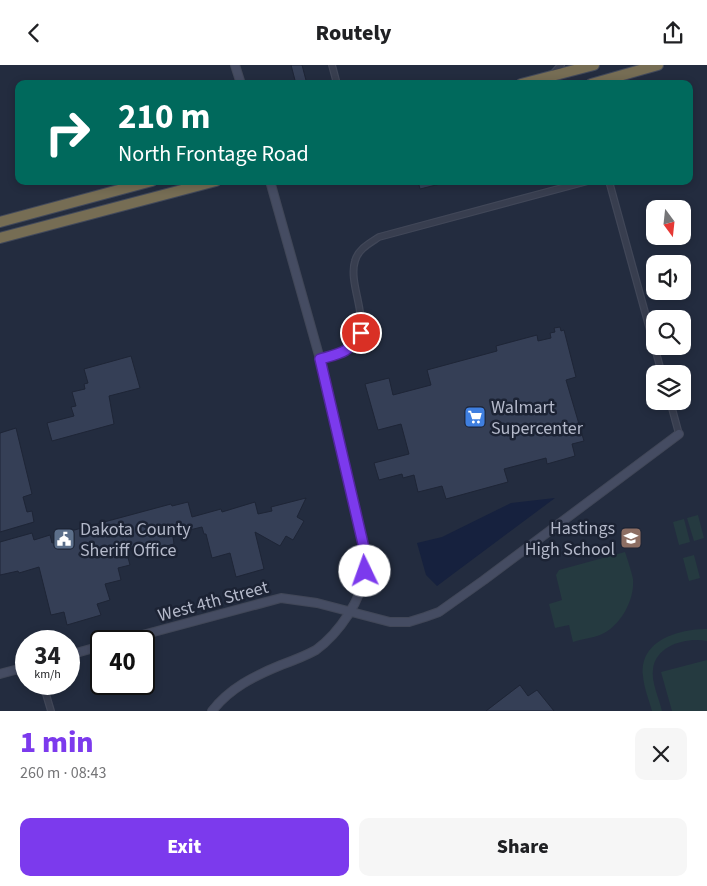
<!DOCTYPE html>
<html lang="en">
<head>
<meta charset="utf-8">
<style>
	body { margin:0; font-family:"Source Sans 3",sans-serif; background:#f6f6f6; color:#202124; height:100vh; display:flex; flex-direction:column; font-size:19px; white-space:nowrap }
	* { box-sizing:border-box; margin:0 }
	p { font-size:16px; color:#757577 }
	.icon { flex:none; width:28px; height:28px; fill:none; stroke:currentColor; stroke-width:2; stroke-linecap:round; stroke-linejoin:round }
	.map { position:relative; height:646px; overflow:hidden }
	.details { display:flex; flex-direction:column; background:#fff; flex:1 }
	.details>* { flex:none }
	.hud { position:absolute; left:15px; top:15px; width:678px; height:105px; border-radius:10px; box-shadow:0 2px 8px #0003; background:#00695c; color:#fff; overflow:hidden }
	.needle { width:32px; rotate:165deg }
	.tools { position:absolute; left:646px; top:135px; display:grid; gap:10px }
	.tools a { display:grid; place-items:center; width:45px; height:45px; border-radius:10px; background:#fff; box-shadow:0 2px 8px #0003; font-size:25px }
	.speed { position:absolute; left:15px; top:565px; display:flex; gap:10px; font-size:25px; font-weight:700; text-align:center }
	.speed>* { display:grid; place-content:center; width:65px; height:65px; border-radius:50%; background:#fff; box-shadow:0 2px 8px #0003; line-height:1 }
	.speed small { font-size:12px; font-weight:400 }
	.speed .limit { border:2px solid #111; border-radius:8px; background:#fff; color:#111 }
	.pin { position:absolute; display:grid; place-items:center; width:42px; height:42px; color:#fff; margin:-21px; border:2px solid #fff; border-radius:50%; box-shadow:0 1px 5px #0007 }
	.me { position:absolute; width:55px; margin:-28px; rotate:357deg; stroke-linejoin:round; filter:drop-shadow(0 0 4px #0008) }
	.turn { display:flex; align-items:center; gap:18px; height:105px; padding:0 20px; font-size:22px }
	.turn .icon { width:65px; height:65px; stroke-width:2.5 }
	.turn b { display:block; font-size:35px; line-height:42px }
	.round { display:grid; place-items:center; flex:none; width:52px; height:52px; border-radius:10px; background:#f6f6f6 }
	.headline { display:flex; align-items:center; justify-content:space-between; height:85px; padding:0 20px }
	h1 { font-size:30px; font-weight:800; line-height:38px; color:#7c3aed }
	.button { display:flex; gap:10px; margin-top:auto; padding:10px 20px }
	.button a { flex:1; height:58px; border-radius:10px; background:#7c3aed; color:#fff; font-size:20px; font-weight:800; line-height:58px; text-align:center }
	.button a+a { background:#f6f6f6; color:#202124 }
	header { display:flex; justify-content:space-between; align-items:center; height:65px; padding:0 20px; background:#fff; font-size:22px; font-weight:800 }
	.map>svg:first-child { display:block }
</style>
</head>
<body>
<header><svg class="icon" aria-label="back" viewBox="0 0 24 24"><path d="M15 5l-7 7 7 7"/></svg>Routely<svg class="icon" aria-label="share" viewBox="0 0 24 24"><path d="M12 15V3M7 8l5-5 5 5M5 13v7h14v-7"/></svg></header>
<div class="map">
<svg width="707" height="646" viewBox="0 0 707 646">
	<rect width="100%" height="100%" fill="#232c3f"/>
	<path fill="#253a40" d="M698,450L704,473L694,476L687,453Z
		M684,454L690,477L679,480L673,457Z
		M625,487C628,496 631,505 633,514C635,535 620,562 600,570C592,573 582,574 573,577L569,560L555,563L549,539L562,535L556,510L559,505Z
		M694,490L700,513L689,516L683,493Z
		M707,564V576C687,572 656,580 653,604C651,617 659,633 662,646H652C649,635 644,623 643,611C639,575 679,564 707,564Z
		M707,595V646H672L661,607Z"/>
	<path fill="#16213e" d="M555,433L437,521L426,510L417,478L442,472L511,438Z"/>
	<path fill="#353f56" stroke="#1e2536" d="M291,0H302L307,19H296Z
		M418,116H444V118L420,124Z
		M560,262L561,266L564,265L576,312L566,315L584,376L572,379L575,391L547,399L546,393L504,404L508,417L446,434L442,421L418,427L414,410L403,413L402,409L379,415L374,398L409,389L401,359L378,365L365,319L389,313L393,330L431,320L427,305L497,286L496,281L537,270L538,276L551,273L550,268L555,267L554,263Z
		M131,291L140,323L109,331L114,359L52,376L47,358L74,351L71,342L76,341L72,327L85,324L84,319L88,318L84,304Z
		M16,363L32,429L23,432L27,447L32,446L34,457L0,467V368Z
		M306,433L297,452L304,456L293,475L286,471L280,481L255,467L264,504L236,512L230,488L212,493L206,469H204L202,462L181,467V470L173,472L174,479L147,486L145,480L126,485L130,500L118,503L121,515L105,519L110,535L97,539L101,550L67,560L64,547L51,550L39,502L19,508L18,506L0,510V477L32,468L34,475L50,470L52,478L69,474L67,467L171,439L172,441L188,437L192,452L221,444L222,447L255,437L258,449L272,446L271,442Z
		M520,620L528,631L537,625L554,646H486Z"/>
	<g fill="none" stroke-linecap="round" stroke-linejoin="round">
		<g stroke="#414758" stroke-width="8">
			<path id="street" d="M332,0L337,19
				M552,10L561,0
				M609,116L662,309
				M320,294C327,292 335,291 342,288C382,272 346,224 355,196C358,184 370,178 379,172L588,116
				M670,336L679,369
				M43,619L51,646"/>
		</g>
		<g stroke="#414758" stroke-width="10">
			<path id="secondary" d="M235,0L241,19
				M120,576L281,533L317,538L390,557H409L425,552L439,547L484,515L679,369
				M69,590L101,581
				M0,609L26,602
				M212,646C230,623 254,611 281,600C292,596 305,591 316,585C339,568 362,535 365,506C365,498 364,490 364,483L320,294L270,116"/>
		</g>
		<g stroke="#42495a" stroke-width="12">
			<path id="highway" d="M521,19L594,0
				M591,19L658,0
				M0,157L152,116
				M0,173L216,116"/>
		</g>
		<use href="#street" stroke="#383e4f" stroke-width="5.5"/>
		<use href="#secondary" stroke="#454c62" stroke-width="8"/>
		<use href="#highway" stroke="#766d54" stroke-width="10"/>
	</g>
	<g fill="none" stroke-linecap="round" stroke-linejoin="round">
		<g stroke="#51269a" stroke-width="12">
			<path id="route" d="M361,268C348,288 342,288 320,294L364,483L365,506"/>
		</g>
		<use href="#route" stroke="#7c3aed" stroke-width="9"/>
	</g>
	<defs>
		<g id="supermarket-square" transform="scale(1.125)"><rect x="-9" y="-9" width="18" height="18" rx="4" fill="#3f7fe0" stroke="#1c2334"/><path d="M-6-5.5h2.5l.6 2H6L4.5 2H-2.5L-4.4-4H-6ZM-1.5 3.2a1.3 1.3 0 1 0 .1 0ZM3 3.2a1.3 1.3 0 1 0 .1 0Z" fill="#fff"/></g>
		<g id="school-square" transform="scale(1.125)"><rect x="-9" y="-9" width="18" height="18" rx="4" fill="#8d6e63" stroke="#1c2334"/><path d="M0-5L7-2L0 1L-7-2ZM-4 1L0 2.5L4 1V4Q0 6-4 4Z" fill="#fff"/></g>
		<g id="civic-square" transform="scale(1.125)"><rect x="-9" y="-9" width="18" height="18" rx="4" fill="#5c6f8a" stroke="#1c2334"/><path d="M-.6-6.5H3V-4.5H.6V-3L4-1V1h2V6H-6V1h2V-1L-.6-3ZM-1.2 2.5V6h2.4V2.5Z" fill="#fff"/></g>
	</defs>
	<g fill-rule="evenodd">
		<use href="#supermarket-square" x="475" y="352"/>
		<use href="#school-square" x="631" y="473"/>
		<use href="#civic-square" x="64" y="474"/>
	</g>
	<g text-anchor="middle" stroke-width="5" stroke-linejoin="round" paint-order="stroke">
		<g font-size="18" fill="#b4b9ca" stroke="#1c2334" text-anchor="start">
			<text x="491" y="348">Walmart<tspan x="491" dy="21">Supercenter</tspan></text>
			<text x="615" y="469" text-anchor="end">Hastings<tspan x="615" dy="21">High School</tspan></text>
			<text x="80" y="470">Dakota County<tspan x="80" dy="21">Sheriff Office</tspan></text>
		</g>
		<g font-size="18" fill="#b4b9ca" stroke="#1c2334">
			<text transform="translate(213 536) rotate(-15)" y="6">West 4th Street</text>
		</g>
	</g>
</svg>
<div class="tools">
<a><svg class="needle" viewBox="-14 -14 28 28"><path d="M0-13l5 13h-10z" fill="#e53935"/><path d="M0 13l5-13h-10z" fill="#757577"/></svg></a>
<a><svg class="icon" aria-label="sound" viewBox="0 0 24 24"><path d="M4 9h4l5-4v14l-5-4H4zM17 9q2 3 0 6"/></svg></a>
<a><svg class="icon" aria-label="search" viewBox="0 0 24 24"><circle cx="10" cy="10" r="6"/><path d="M15 15l6 6"/></svg></a>
<a><svg class="icon" aria-label="layers" viewBox="0 0 24 24"><path d="M12 4l9 5-9 5-9-5zM3 14l9 5 9-5"/></svg></a>
</div>
<div class="speed"><div>34<small>km/h</small></div><div class="limit">40</div></div>
<div class="pin" style="left:361px;top:268px;background:#d93025"><svg class="icon" aria-label="arrive" viewBox="0 0 24 24"><path d="M6 21V4h12l-3 4 3 4H6"/></svg></div>
<svg class="me" style="left:365px;top:506px" viewBox="-20 -20 40 40"><circle r="19" fill="#fff"/><path d="M0-13L10 11 0 6-10 11z" fill="#7c3aed"/></svg>
<div class="hud">
<div class="turn"><svg class="icon" aria-label="right" viewBox="0 0 24 24"><path d="M7 20v-9h11M14 6l5 5-5 5"/></svg><div><b>210 m</b>North Frontage Road</div></div>
</div>
</div>
<section class="details">
<div class="headline"><div><h1>1 min</h1><p>260 m · 08:43</p></div><a class="round"><svg class="icon" aria-label="close" viewBox="0 0 24 24"><path d="M6 6l12 12M18 6L6 18"/></svg></a></div>
<div class="button"><a>Exit</a><a>Share</a></div>
</section>
</body>
</html>
